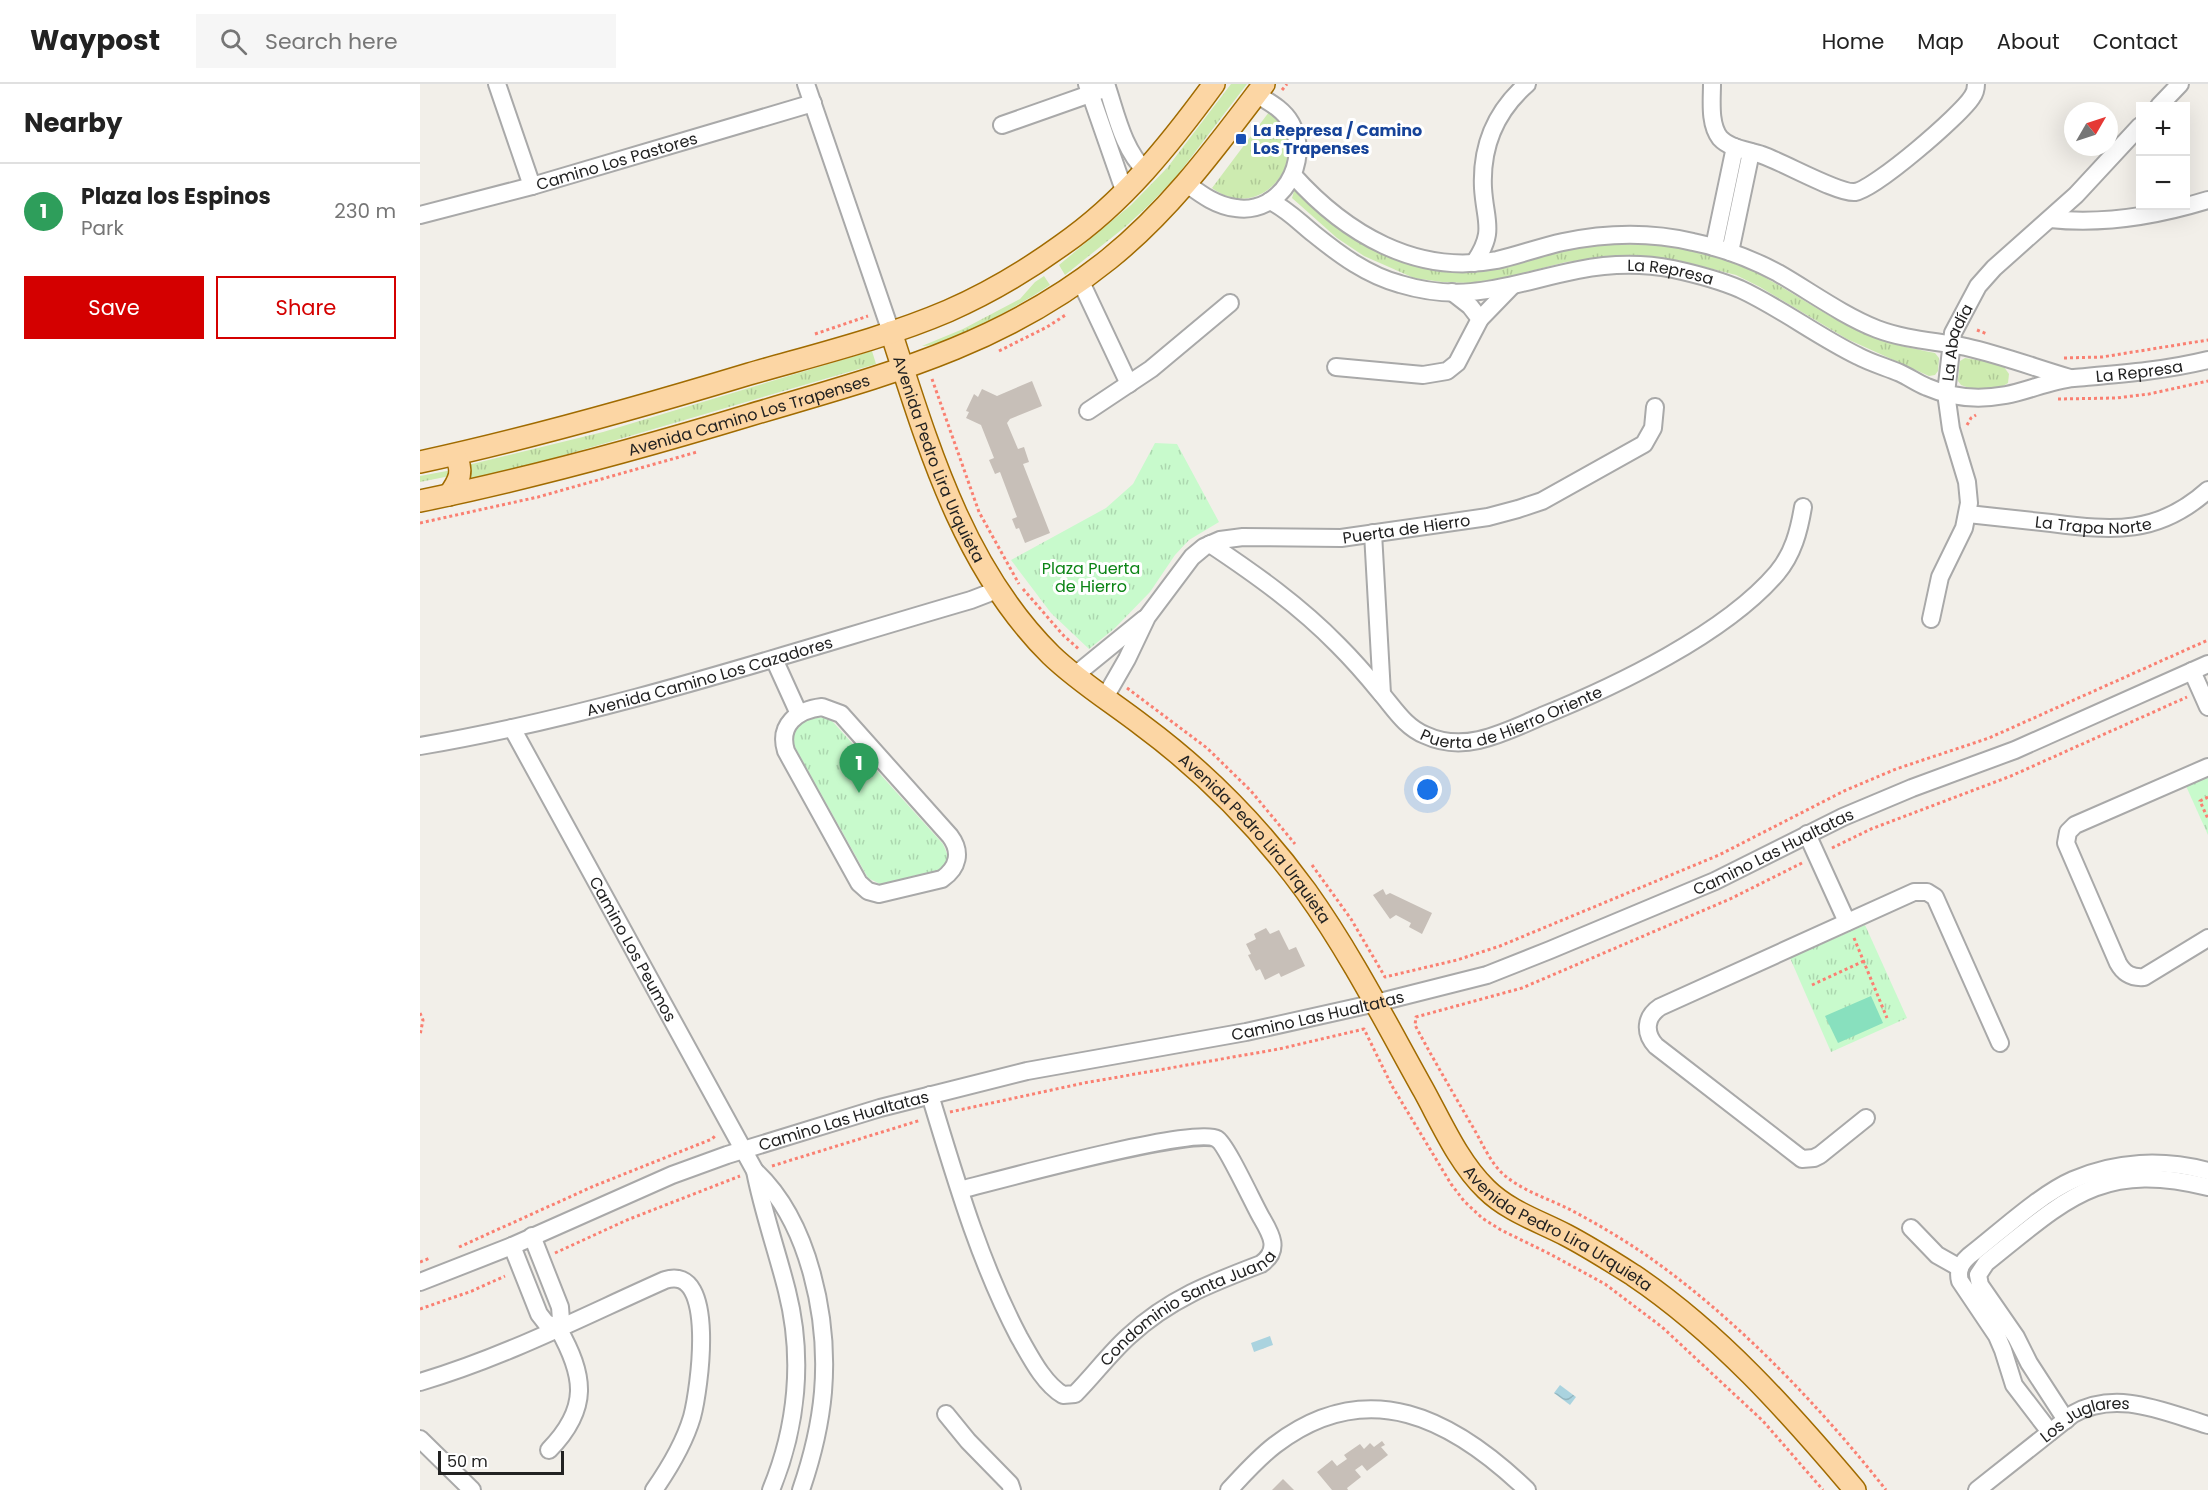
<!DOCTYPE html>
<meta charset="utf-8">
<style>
:root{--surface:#fff;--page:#f6f6f6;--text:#222;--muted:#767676;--line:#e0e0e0;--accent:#d40000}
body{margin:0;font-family:Poppins,sans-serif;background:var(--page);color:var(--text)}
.controls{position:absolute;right:18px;top:18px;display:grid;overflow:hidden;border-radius:0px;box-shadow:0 6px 24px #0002}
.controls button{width:54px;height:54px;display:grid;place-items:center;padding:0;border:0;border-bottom:2px solid var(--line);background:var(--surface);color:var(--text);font:30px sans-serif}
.compass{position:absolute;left:1644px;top:18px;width:54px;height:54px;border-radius:50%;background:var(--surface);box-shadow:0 6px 24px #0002;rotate:51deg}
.scale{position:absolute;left:18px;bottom:15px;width:126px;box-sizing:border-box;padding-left:6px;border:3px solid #222;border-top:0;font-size:16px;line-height:21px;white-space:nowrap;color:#222;-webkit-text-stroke:4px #fff;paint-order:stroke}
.you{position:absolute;left:1008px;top:706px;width:21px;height:21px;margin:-15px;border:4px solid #fff;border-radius:50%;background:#1a73e8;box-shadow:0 0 0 9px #1a73e833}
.badge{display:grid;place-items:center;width:39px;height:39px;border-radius:50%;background:var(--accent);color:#fff;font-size:20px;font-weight:700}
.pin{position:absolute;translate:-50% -50px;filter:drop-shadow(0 2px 3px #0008)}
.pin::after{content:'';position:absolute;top:32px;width:21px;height:18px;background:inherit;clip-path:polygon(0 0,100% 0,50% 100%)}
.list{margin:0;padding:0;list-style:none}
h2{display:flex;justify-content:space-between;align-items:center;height:78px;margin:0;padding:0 24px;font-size:26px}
h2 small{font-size:20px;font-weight:400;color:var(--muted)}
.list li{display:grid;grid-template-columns:39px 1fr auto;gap:18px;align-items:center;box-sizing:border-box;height:96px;padding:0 24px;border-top:2px solid var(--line)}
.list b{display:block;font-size:22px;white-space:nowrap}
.list p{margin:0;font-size:20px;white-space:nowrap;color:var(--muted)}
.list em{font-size:20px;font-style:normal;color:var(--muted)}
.actions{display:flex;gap:12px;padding:18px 24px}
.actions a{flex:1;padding:14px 0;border:2px solid var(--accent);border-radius:0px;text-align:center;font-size:21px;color:var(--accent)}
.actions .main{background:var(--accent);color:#fff}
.icon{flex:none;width:33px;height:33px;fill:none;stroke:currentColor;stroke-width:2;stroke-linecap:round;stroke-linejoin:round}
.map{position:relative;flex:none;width:1788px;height:1406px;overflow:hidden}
header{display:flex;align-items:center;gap:36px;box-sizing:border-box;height:84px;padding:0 30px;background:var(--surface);border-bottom:2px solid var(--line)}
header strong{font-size:28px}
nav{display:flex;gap:33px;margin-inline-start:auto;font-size:21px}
.search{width:420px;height:54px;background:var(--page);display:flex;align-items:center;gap:15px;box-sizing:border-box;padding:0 21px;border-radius:0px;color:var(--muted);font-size:22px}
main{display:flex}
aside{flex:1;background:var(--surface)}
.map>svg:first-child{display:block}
.grass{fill:url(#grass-tufts)}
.park{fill:url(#park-tufts)}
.pitch{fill:#88e0be}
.water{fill:url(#water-waves)}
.building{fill:#c7bfb8}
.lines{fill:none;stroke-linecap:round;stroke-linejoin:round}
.minor-casing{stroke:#a9a9a9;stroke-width:20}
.major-casing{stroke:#a06b00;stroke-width:24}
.path{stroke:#fa8072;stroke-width:3;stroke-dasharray:3 3;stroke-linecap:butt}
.minor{stroke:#fff;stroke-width:16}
.major{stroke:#fcd6a4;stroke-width:21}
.transit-dot{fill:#1a4fb4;stroke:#fff;stroke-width:2}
.labels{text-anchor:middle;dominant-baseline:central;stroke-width:6;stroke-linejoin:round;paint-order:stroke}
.transit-label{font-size:16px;font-weight:bold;fill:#164399;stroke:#fff;text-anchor:start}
.street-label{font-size:16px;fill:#222;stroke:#fff}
.park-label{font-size:16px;fill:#0c8416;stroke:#fff}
</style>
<header>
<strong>Waypost</strong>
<div class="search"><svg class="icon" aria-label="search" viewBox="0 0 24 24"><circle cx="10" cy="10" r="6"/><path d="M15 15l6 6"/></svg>Search here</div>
<nav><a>Home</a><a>Map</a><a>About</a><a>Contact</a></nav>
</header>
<main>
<aside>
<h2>Nearby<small></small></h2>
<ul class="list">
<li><span class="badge" style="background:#2e9e5b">1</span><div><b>Plaza los Espinos</b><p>Park</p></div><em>230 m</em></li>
</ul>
<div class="actions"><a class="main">Save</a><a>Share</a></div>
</aside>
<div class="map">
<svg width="1788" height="1406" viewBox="0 0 1788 1406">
<defs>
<pattern id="grass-tufts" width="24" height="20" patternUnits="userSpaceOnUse" patternTransform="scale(1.5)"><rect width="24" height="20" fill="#cdebb0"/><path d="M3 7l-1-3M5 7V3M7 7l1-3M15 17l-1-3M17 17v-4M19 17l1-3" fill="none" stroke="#b0c997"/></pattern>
<pattern id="park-tufts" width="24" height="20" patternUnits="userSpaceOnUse" patternTransform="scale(1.5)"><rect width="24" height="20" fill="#c8facc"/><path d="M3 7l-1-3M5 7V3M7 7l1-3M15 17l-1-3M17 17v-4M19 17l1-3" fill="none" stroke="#acd6af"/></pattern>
<pattern id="water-waves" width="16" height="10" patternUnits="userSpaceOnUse" patternTransform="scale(1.5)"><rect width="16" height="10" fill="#aad3df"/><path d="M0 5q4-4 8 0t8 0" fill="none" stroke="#92b5bf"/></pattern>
</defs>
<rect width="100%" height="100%" fill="#f2efe9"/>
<g class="grass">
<path d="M811 0H827L756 93 729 121 705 143 645 191 639 181 711 121 747 84Z"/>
<path d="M849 28C901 53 849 146 792 104Z"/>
<path d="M874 107H881C908 131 936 161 971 174 995 183 1040 192 1065 187 1099 181 1132 168 1166 163 1202 158 1240 160 1275 166 1338 178 1387 225 1445 250 1468 260 1491 264 1515 269L1519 274 1518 287 1515 291 1509 292 1427 255 1340 203 1316 191 1261 177 1225 173 1193 172 1146 178 1083 194 1050 199 1022 198 994 194 944 172 917 154 872 114Z"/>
<path d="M624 192 630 201C606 217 528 263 502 262L543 245 600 215 615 198Z"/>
<path d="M452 267 456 280 138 373 48 396V381L183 348Z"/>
<path d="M1545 274 1582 280 1589 290 1588 299 1580 304H1549L1541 301 1538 297 1540 277Z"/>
<path d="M32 386 30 392 0 398V392Z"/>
</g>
<g class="park">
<path d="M735 359 757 360 799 438 769 456 755 471 730 508 695 544 669 565 631 529 591 476 686 424 713 400Z"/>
<path d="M405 633 413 638 523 760 528 772 525 782 518 786 460 800 448 794 372 658C374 638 386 635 405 633Z"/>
<path d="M1788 693V751L1766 702Z"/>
<path d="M1445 841 1487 934 1411 968 1370 874Z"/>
</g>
<path class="pitch" d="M1451 912 1463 939 1418 959 1405 932Z"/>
<g class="water">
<path d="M850 1252 853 1261 834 1268 831 1259Z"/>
<path d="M1140 1301 1156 1313 1150 1321 1134 1309Z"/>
</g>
<g class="building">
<path d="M612 297 622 322 590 335 587 339 598 365 604 363 609 378 603 380 630 449 605 459 599 444 596 445 592 435 597 433 580 388 575 390 569 376 574 374 561 341 546 334 549 328 546 327 554 310 558 313 562 305 577 312Z"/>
<path d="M963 805 966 811 970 809 1012 829 1002 850 989 843 991 839 976 831 970 835 953 811Z"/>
<path d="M846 844 850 850 859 846 869 866 876 863 885 882 861 893 859 889 845 896 840 885 836 887 828 871 831 870 826 860 836 855 834 850Z"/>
<path d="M962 1357 965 1361 961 1363 968 1371 947 1387 942 1381 935 1386 941 1393 927 1404 928 1406H912L897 1388 912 1376 917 1382 927 1375 924 1371 940 1360 944 1365 950 1359 954 1363Z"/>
<path d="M863 1395 874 1406H852Z"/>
</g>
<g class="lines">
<defs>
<g id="minor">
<path d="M77 0 112 102"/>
<path d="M386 0 471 248"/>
<path d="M667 0 705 109"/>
<path d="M686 0C696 29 703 66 726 87"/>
<path d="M1292 0C1292 16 1289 40 1300 54 1310 65 1328 66 1342 71 1363 78 1419 110 1435 108 1455 105 1541 31 1552 13 1555 9 1556 5 1556 0"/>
<path d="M1739 22 1760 0"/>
<path d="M582 41 687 4"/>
<path d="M873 91C925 149 996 192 1077 176 1099 171 1120 163 1143 158 1186 149 1231 148 1273 158 1303 164 1332 175 1358 189 1391 208 1422 231 1457 245 1486 256 1516 257 1546 263 1581 271 1616 284 1650 294"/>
<path d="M767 100C782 111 797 122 816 124 861 131 892 77 871 39 863 25 849 18 836 10"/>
<path id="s1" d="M850 117C867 125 879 138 894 150 920 171 947 191 980 200 1049 221 1092 199 1158 186 1188 180 1222 179 1253 185 1276 190 1299 196 1320 205 1361 224 1397 252 1438 272 1451 279 1466 283 1480 289 1489 293 1497 299 1507 303 1532 314 1559 316 1586 311 1608 307 1631 296 1654 294 1699 290 1743 287 1788 276"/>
<path id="s2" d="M0 131 112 102 393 19"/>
<path d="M1630 135C1684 141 1736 132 1788 116"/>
<path d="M1294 163 1315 63"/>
<path d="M1310 168 1331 68"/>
<path d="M1054 179C1076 147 1065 138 1063 104 1061 62 1076 27 1107 0"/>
<path d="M660 196 709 300"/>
<path d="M1032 208 1050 222 1060 235"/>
<path d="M916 283 1003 291 1027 287 1037 279 1060 235 1091 203"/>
<path d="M668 327 731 285 810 219"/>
<path id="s3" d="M1548 430C1576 433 1603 436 1631 439 1693 447 1738 451 1788 406"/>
<path d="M953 449 962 610"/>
<path id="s4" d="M790 460C835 490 880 522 918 561 933 576 947 592 960 608 974 624 985 643 1005 651 1022 659 1041 660 1059 656 1081 651 1102 641 1122 632 1196 602 1305 550 1357 489 1373 470 1379 447 1383 423"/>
<path id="s5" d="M1511 535 1520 493 1544 444 1549 419 1547 398 1531 345 1526 309 1533 249 1558 202 1574 184 1656 111 1720 42"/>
<path d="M354 575 379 630"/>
<path d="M1772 587 1788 623"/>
<path d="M654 592 724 535"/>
<path id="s6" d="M684 615 707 575 727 533 772 473 784 463 800 456 823 453 921 454 1068 433 1098 425 1122 417 1224 360 1233 344 1235 323"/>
<path d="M402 623 421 630 530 752C542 768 538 784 522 795L459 810 448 807 439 799 366 667C358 641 377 626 402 623Z"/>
<path id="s7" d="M92 644 335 1087C343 1128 357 1167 367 1207 384 1274 377 1343 351 1406"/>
<path id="s8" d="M0 662C188 630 368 569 551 516L577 506"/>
<path d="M1788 683 1655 741 1648 748 1646 759 1698 879C1704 890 1712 894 1724 893L1788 854"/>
<path d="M1387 750 1427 838"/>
<path id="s9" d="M510 1011C535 1093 559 1177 599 1253 610 1272 623 1299 643 1311L655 1310C674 1291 689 1270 709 1252 749 1215 791 1199 841 1180 861 1166 851 1150 841 1133 833 1119 806 1060 797 1055 776 1042 575 1097 540 1106"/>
<path d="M1446 1034 1400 1071 1394 1074 1382 1075 1236 962C1224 949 1225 933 1240 923L1494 808H1507L1515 813 1580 959"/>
<path d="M335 1087C390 1138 409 1236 403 1308 400 1342 392 1374 381 1406"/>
<path d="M1491 1144 1517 1171 1540 1184"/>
<path d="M112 1152 140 1223 141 1236 138 1244"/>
<path d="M92 1162 119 1230 126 1239 138 1244C165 1292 170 1324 129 1366"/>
<path id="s10" d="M0 1198 92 1162 252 1091 307 1071 460 1024 607 987 826 948 956 919 1067 891 1130 866 1295 797 1423 733 1492 704 1595 666 1788 580"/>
<path d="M0 1298C85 1273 164 1232 245 1196 298 1179 279 1307 272 1333 264 1360 250 1383 234 1406"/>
<path d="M526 1330 548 1357 590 1400 592 1406"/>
<path d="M1646 1336 1609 1279 1596 1253 1560 1201 1558 1191 1566 1179C1645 1116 1680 1076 1788 1103"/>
<path d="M1630 1348 1594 1301 1583 1266 1577 1252 1540 1197C1537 1186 1541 1179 1549 1172 1579 1149 1619 1111 1653 1096 1696 1077 1743 1075 1788 1087"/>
<path d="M0 1355 52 1406"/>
<path d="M809 1406C823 1391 838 1374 855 1361 948 1290 1033 1335 1107 1406"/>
<path id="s11" d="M1557 1406 1653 1330C1697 1305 1744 1328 1788 1341"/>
</g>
<g id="major">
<path id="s12" d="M471 248C508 362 543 484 631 571 659 598 692 618 723 642 785 688 840 744 886 807 931 870 966 939 1004 1007 1022 1040 1039 1079 1066 1105 1088 1127 1119 1137 1146 1151 1169 1163 1191 1177 1213 1191 1298 1248 1369 1328 1435 1406"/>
<path d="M0 378C111 354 220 323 329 290 395 271 465 254 528 227 569 209 606 187 642 161 704 118 750 60 794 0"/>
<path d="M29 411C39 397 45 386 34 371"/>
<path id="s13" d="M0 417C112 394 221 364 330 331 461 292 580 263 689 175 751 125 796 63 844 0"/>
</g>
</defs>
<use href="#minor" class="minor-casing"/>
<use href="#major" class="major-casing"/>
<g class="path">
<path d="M862 6 867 0"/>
<path d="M1557 246 1567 250"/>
<path d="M395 250 448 232"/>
<path d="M579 267 627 243 647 230"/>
<path d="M1644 274 1682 273 1788 256"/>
<path d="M512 295 559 428 599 500"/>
<path d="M1638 315 1696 314 1729 310 1788 297"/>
<path d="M1547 341 1551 334 1556 331"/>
<path d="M0 439 118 413 277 368"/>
<path d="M603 505 644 552 660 566"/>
<path d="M707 604 787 664 831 707 875 760"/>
<path d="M1788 713 1780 717 1788 735"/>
<path d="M1412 764 1451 745 1591 692 1767 613"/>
<path d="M1382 779 1310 815 1102 904 996 933 995 941C1013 975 1032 1007 1051 1040 1061 1056 1069 1077 1083 1090 1101 1106 1126 1114 1147 1124 1174 1138 1201 1154 1226 1171 1315 1233 1399 1321 1466 1406"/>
<path d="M892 781 931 835 965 893 1037 876 1080 862 1299 771 1424 707 1476 685 1569 654 1788 556"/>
<path d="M1434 854 1467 934"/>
<path d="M1392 901 1444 877"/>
<path d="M0 929 3 936 0 951"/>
<path d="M530 1028 664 999 859 965 944 945 972 1002 1031 1100 1044 1117 1062 1134 1081 1146 1130 1170 1185 1200 1242 1243 1343 1337 1403 1406"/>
<path d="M352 1082 501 1036"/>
<path d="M39 1163 174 1102 292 1055 296 1051"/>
<path d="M135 1169 207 1136 320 1092"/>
<path d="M0 1178 10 1174"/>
<path d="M0 1225 52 1207 85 1192"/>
</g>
<use href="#minor" class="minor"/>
<use href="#major" class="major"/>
</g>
<rect class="transit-dot" x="815" y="49" width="12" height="12" rx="3"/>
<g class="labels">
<g class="transit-label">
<text x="833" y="46">La Represa / Camino<tspan x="833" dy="18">Los Trapenses</tspan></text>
</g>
<g class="street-label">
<text stroke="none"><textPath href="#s2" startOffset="204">Camino Los Pastores</textPath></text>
<text stroke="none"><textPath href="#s1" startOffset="430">La Represa</textPath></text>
<text stroke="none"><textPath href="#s5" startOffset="288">La Abadía</textPath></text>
<text stroke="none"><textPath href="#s1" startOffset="930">La Represa</textPath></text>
<text stroke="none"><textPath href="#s13" startOffset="340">Avenida Camino Los Trapenses</textPath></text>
<text stroke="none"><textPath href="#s12" startOffset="136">Avenida Pedro Lira Urquieta</textPath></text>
<text stroke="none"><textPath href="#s3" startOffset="126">La Trapa Norte</textPath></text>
<text stroke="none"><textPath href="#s6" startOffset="388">Puerta de Hierro</textPath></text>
<text stroke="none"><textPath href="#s8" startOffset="298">Avenida Camino Los Cazadores</textPath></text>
<text stroke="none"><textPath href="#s4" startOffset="381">Puerta de Hierro Oriente</textPath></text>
<text stroke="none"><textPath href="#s12" startOffset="640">Avenida Pedro Lira Urquieta</textPath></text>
<text stroke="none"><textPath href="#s10" startOffset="1426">Camino Las Hualtatas</textPath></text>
<text stroke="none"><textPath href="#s7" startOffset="252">Camino Los Peumos</textPath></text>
<text stroke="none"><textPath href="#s10" startOffset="940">Camino Las Hualtatas</textPath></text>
<text stroke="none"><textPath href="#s10" startOffset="454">Camino Las Hualtatas</textPath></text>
<text stroke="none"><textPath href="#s12" startOffset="1144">Avenida Pedro Lira Urquieta</textPath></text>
<text stroke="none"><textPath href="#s9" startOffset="488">Condominio Santa Juana</textPath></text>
<text stroke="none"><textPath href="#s11" startOffset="132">Los Juglares</textPath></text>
</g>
<g class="park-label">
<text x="671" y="484">Plaza Puerta<tspan x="671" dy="18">de Hierro</tspan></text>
</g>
</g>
</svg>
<div class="controls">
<button>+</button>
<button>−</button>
</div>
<svg class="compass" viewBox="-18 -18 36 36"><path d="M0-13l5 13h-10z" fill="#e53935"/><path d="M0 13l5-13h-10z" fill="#767676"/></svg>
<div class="scale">50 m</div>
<div class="you"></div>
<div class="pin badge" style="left:439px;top:709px;background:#2e9e5b">1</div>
</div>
</main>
